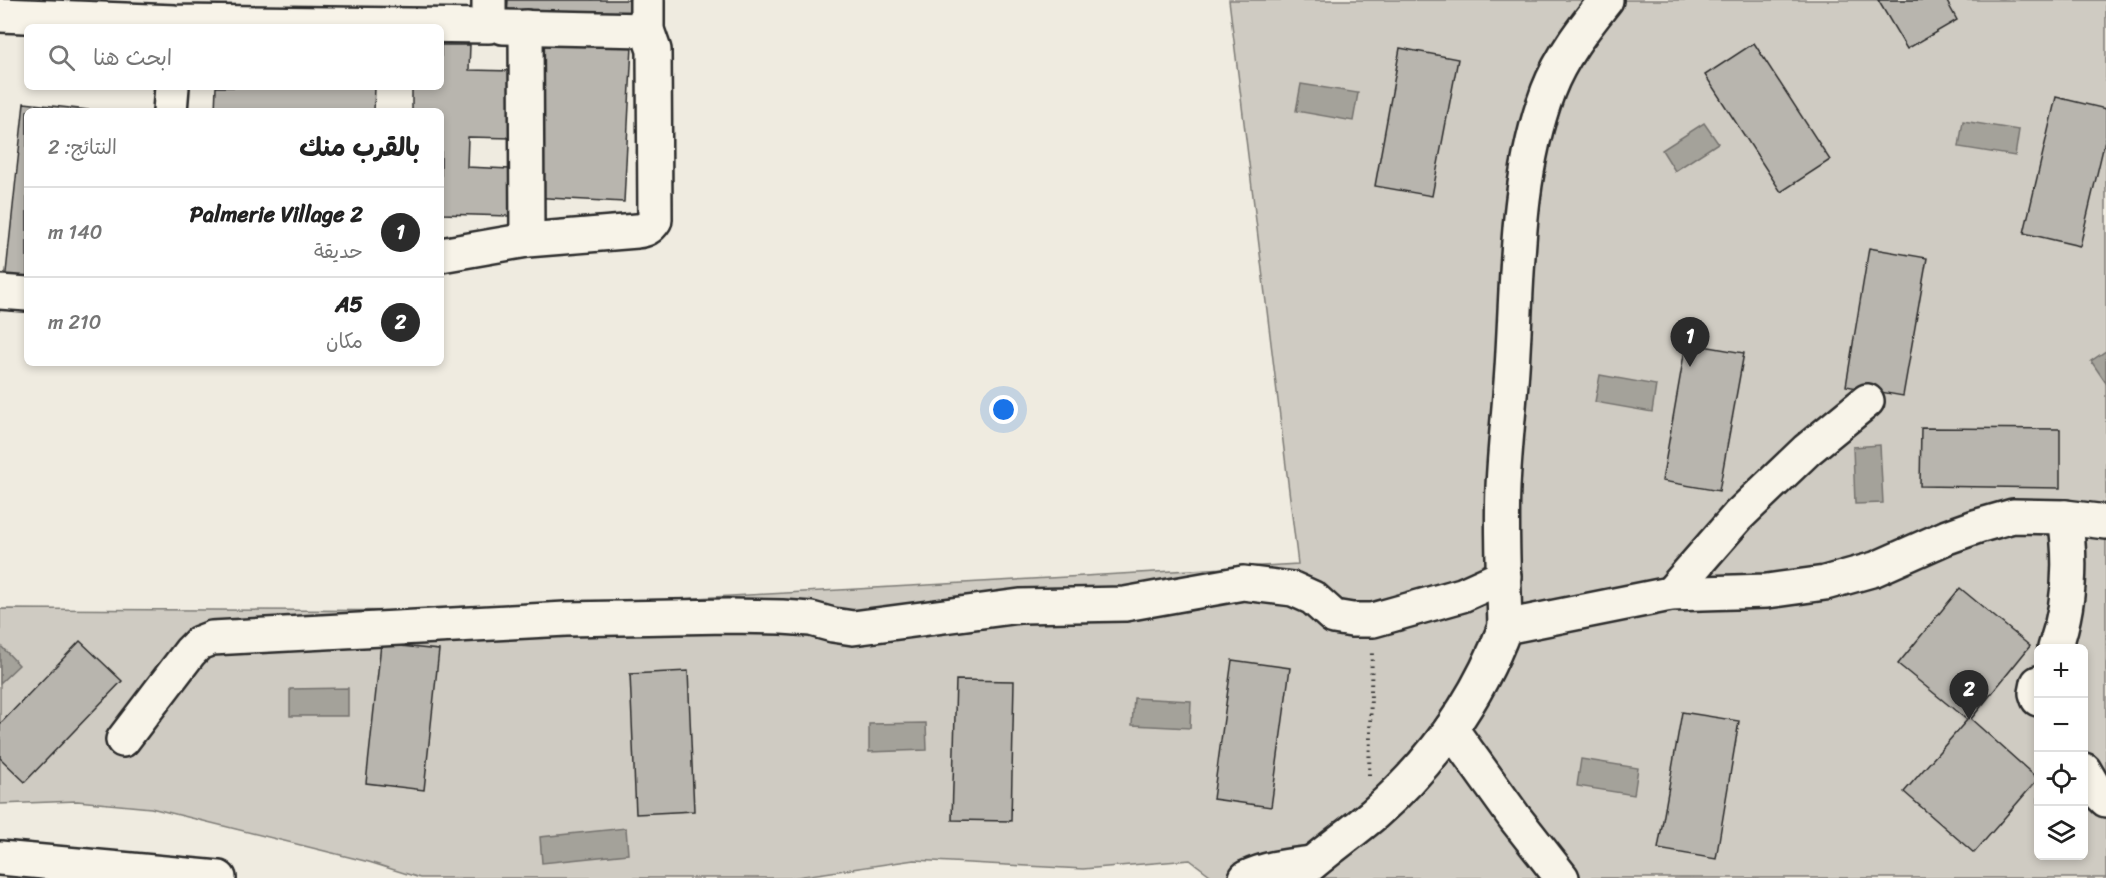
<!DOCTYPE html>
<html lang="ar">
<meta charset="utf-8">
<style>
:root{--surface:#fff;--page:#f2f2f2;--text:#222;--muted:#767676;--line:#e0e0e0;--accent:#2b2b2b}
body{margin:0;font-family:Sriracha,"Playpen Sans Arabic",sans-serif;background:var(--page);color:var(--text);direction:rtl}
.controls{position:absolute;right:18px;bottom:18px;display:grid;overflow:hidden;border-radius:9px;box-shadow:0 3px 9px #0003}
.controls button{width:54px;height:54px;display:grid;place-items:center;padding:0;border:0;border-bottom:2px solid var(--line);background:var(--surface);color:var(--text);font:30px sans-serif}
.you{position:absolute;left:1004px;top:410px;width:21px;height:21px;margin:-15px;border:4px solid #fff;border-radius:50%;background:#1a73e8;box-shadow:0 0 0 9px #1a73e833}
.badge{display:grid;place-items:center;width:39px;height:39px;border-radius:50%;background:var(--accent);color:#fff;font-size:20px;font-weight:700}
.pin{position:absolute;translate:-50% -50px;filter:drop-shadow(0 2px 3px #0008)}
.pin::after{content:'';position:absolute;top:32px;width:21px;height:18px;background:inherit;clip-path:polygon(0 0,100% 0,50% 100%)}
.list{margin:0;padding:0;list-style:none}
h2{display:flex;justify-content:space-between;align-items:center;height:78px;margin:0;padding:0 24px;font-size:26px}
h2 small{font-size:20px;font-weight:400;color:var(--muted)}
.list li{display:grid;grid-template-columns:39px 1fr auto;gap:18px;align-items:center;box-sizing:border-box;height:90px;padding:0 24px;border-top:2px solid var(--line)}
.list b{display:block;font-size:22px;white-space:nowrap}
.list p{margin:0;font-size:20px;white-space:nowrap;color:var(--muted)}
.list em{font-size:20px;font-style:normal;color:var(--muted)}
.icon{flex:none;width:33px;height:33px;fill:none;stroke:currentColor;stroke-width:2;stroke-linecap:round;stroke-linejoin:round}
.map{position:relative;flex:none;width:2106px;height:878px;overflow:hidden;direction:ltr}
.search{position:absolute;background:var(--surface);box-shadow:0 3px 9px #0003;left:24px;top:24px;width:420px;height:66px;display:flex;align-items:center;gap:15px;box-sizing:border-box;padding:0 21px;border-radius:9px;color:var(--muted);font-size:22px}
.panel{position:absolute;background:var(--surface);box-shadow:0 3px 9px #0003;left:24px;top:108px;width:420px;height:258px;border-radius:9px;direction:rtl}
.map>svg:first-child{display:block}
.green{fill:#cfcbc2;stroke:#7d7b76;stroke-width:1.5;fill-rule:evenodd}
.water{fill:#a4a29a;stroke:#74726e;stroke-width:1.5}
.building{fill:#b8b5ae;stroke:#2b2b2b;stroke-width:1.5}
.lines{fill:none;stroke-linecap:round;stroke-linejoin:round}
.minor-casing{stroke:#2b2b2b;stroke-width:38}
.path{stroke:#2b2b2b;stroke-width:4;stroke-dasharray:1.5 4.5;stroke-linecap:butt}
.minor{stroke:#f7f3e8;stroke-width:33}
</style>
<div class="map">
<svg width="2106" height="878" viewBox="0 0 2106 878">
<rect width="100%" height="100%" fill="#efebe0"/>
<filter id="ink" filterUnits="userSpaceOnUse"><feTurbulence type="fractalNoise" baseFrequency=".0167" numOctaves="2"/><feDisplacementMap in="SourceGraphic" scale="12" xChannelSelector="R" yChannelSelector="G"/><feConvolveMatrix kernelMatrix="1 2 1 2 8 2 1 2 1" color-interpolation-filters="sRGB"/></filter>
<g filter="url(#ink)">
<path class="green" d="M1229 0H2106V878H1214L1190 860 1083 869 914 860 790 878H420L369 862 151 808 77 801 0 804V609L467 611 1298 564ZM2038 648H2084V856H2038Z"/>
<g class="water">
<path d="M1301 84 1358 93 1353 121 1296 111Z"/>
<path d="M1963 121 2019 130 2015 156 1959 147Z"/>
<path d="M1704 123 1718 143 1675 171 1662 150Z"/>
<path d="M2106 351V383L2091 361Z"/>
<path d="M1600 375 1656 385 1652 412 1595 402Z"/>
<path d="M1880 445 1883 503 1855 504 1853 447Z"/>
<path d="M0 645 19 665 0 683Z"/>
<path d="M348 688V716H290V689Z"/>
<path d="M1134 698 1191 701 1190 728 1132 725Z"/>
<path d="M926 723 927 750 869 752V724Z"/>
<path d="M1581 759 1638 768 1634 795 1577 786Z"/>
<path d="M626 828 628 854 542 863 540 837Z"/>
</g>
<g class="building">
<path d="M508 0H630L629 23 507 19Z"/>
<path d="M1878 0H1946L1957 20 1907 49Z"/>
<path d="M537 41 632 46 624 202 529 197Z"/>
<path d="M1754 43 1830 160 1781 192 1705 75Z"/>
<path d="M441 45H470L469 70 514 71 512 138 468 137 467 167 510 169 509 216 441 214V111H412V87H441Z"/>
<path d="M1400 48 1458 59 1432 196 1375 186Z"/>
<path d="M216 87H375L374 111H215Z"/>
<path d="M2056 97 2106 109V136L2080 246 2024 233Z"/>
<path d="M24 103 98 111H27V284L5 282Z"/>
<path d="M1869 248 1927 258 1903 396 1846 386Z"/>
<path d="M1686 343 1744 353 1719 491 1662 481Z"/>
<path d="M1921 428 2060 429V488L1920 486Z"/>
<path d="M1960 588 2030 646 1971 719 2038 779 1974 853 1904 792 1967 720 1898 664Z"/>
<path d="M80 641 122 681 25 782 0 758V724Z"/>
<path d="M381 644 439 650 424 790 366 783Z"/>
<path d="M1232 660 1290 668 1271 807 1213 799Z"/>
<path d="M688 671 694 811 636 814 630 674Z"/>
<path d="M956 680 1014 681 1011 821 952 820Z"/>
<path d="M1682 712 1739 721 1716 859 1658 849Z"/>
</g>
<g class="lines">
<defs>
<g id="minor">
<path d="M0 15 175 22 489 26V0"/>
<path d="M503 27 647 30"/>
<path d="M526 27 527 240"/>
<path d="M170 111 172 87"/>
<path d="M441 255 527 240 637 231C645 230 650 228 655 220L654 50 647 30V0"/>
<path d="M0 292 27 294"/>
<path d="M1670 594 1738 516 1807 450 1867 401"/>
<path d="M1505 627C1504 580 1501 534 1503 487 1505 441 1511 396 1513 351 1518 264 1517 174 1548 91 1561 57 1583 29 1606 0"/>
<path d="M2055 648C2070 605 2072 562 2065 517"/>
<path d="M2038 683 2036 693 2038 699"/>
<path d="M1451 729 1515 818 1562 878"/>
<path d="M123 740 190 652 199 643 212 638 566 619 728 616 782 617 811 619 833 625 853 628 1020 606 1125 604 1243 583 1293 589 1313 598 1334 617 1352 620H1373L1462 595 1504 576"/>
<path d="M2084 770 2095 789 2106 800"/>
<path d="M0 858 219 878"/>
<path d="M1246 878C1267 868 1288 866 1311 863"/>
<path d="M1295 878C1320 855 1348 836 1374 814 1432 763 1478 699 1505 627L1670 594 1767 591 1825 583 1875 569 1947 537 1978 526 2013 516 2065 517 2106 522"/>
</g>
</defs>
<use href="#minor" class="minor-casing"/>
<path class="path" d="M1369 775 1372 651"/>
<use href="#minor" class="minor"/>
</g>
</g>
</svg>
<div class="controls">
<button>+</button>
<button>−</button>
<button><svg class="icon" aria-label="locate" viewBox="0 0 24 24"><circle cx="12" cy="12" r="6"/><path d="M12 2v4M12 18v4M2 12h4M18 12h4"/></svg></button>
<button><svg class="icon" aria-label="layers" viewBox="0 0 24 24"><path d="M12 4l9 5-9 5-9-5zM3 14l9 5 9-5"/></svg></button>
</div>
<div class="you"></div>
<div class="pin badge" style="left:1690px;top:367px">1</div>
<div class="pin badge" style="left:1969px;top:720px">2</div>
<div class="search"><svg class="icon" aria-label="search" viewBox="0 0 24 24"><circle cx="10" cy="10" r="6"/><path d="M15 15l6 6"/></svg>ابحث هنا</div>
<section class="panel">
<h2>بالقرب منك<small>النتائج: 2</small></h2>
<ul class="list">
<li><span class="badge">1</span><div><b>Palmerie Village 2</b><p>حديقة</p></div><em>140 m</em></li>
<li><span class="badge">2</span><div><b>A5</b><p>مكان</p></div><em>210 m</em></li>
</ul>
</section>
</div>
